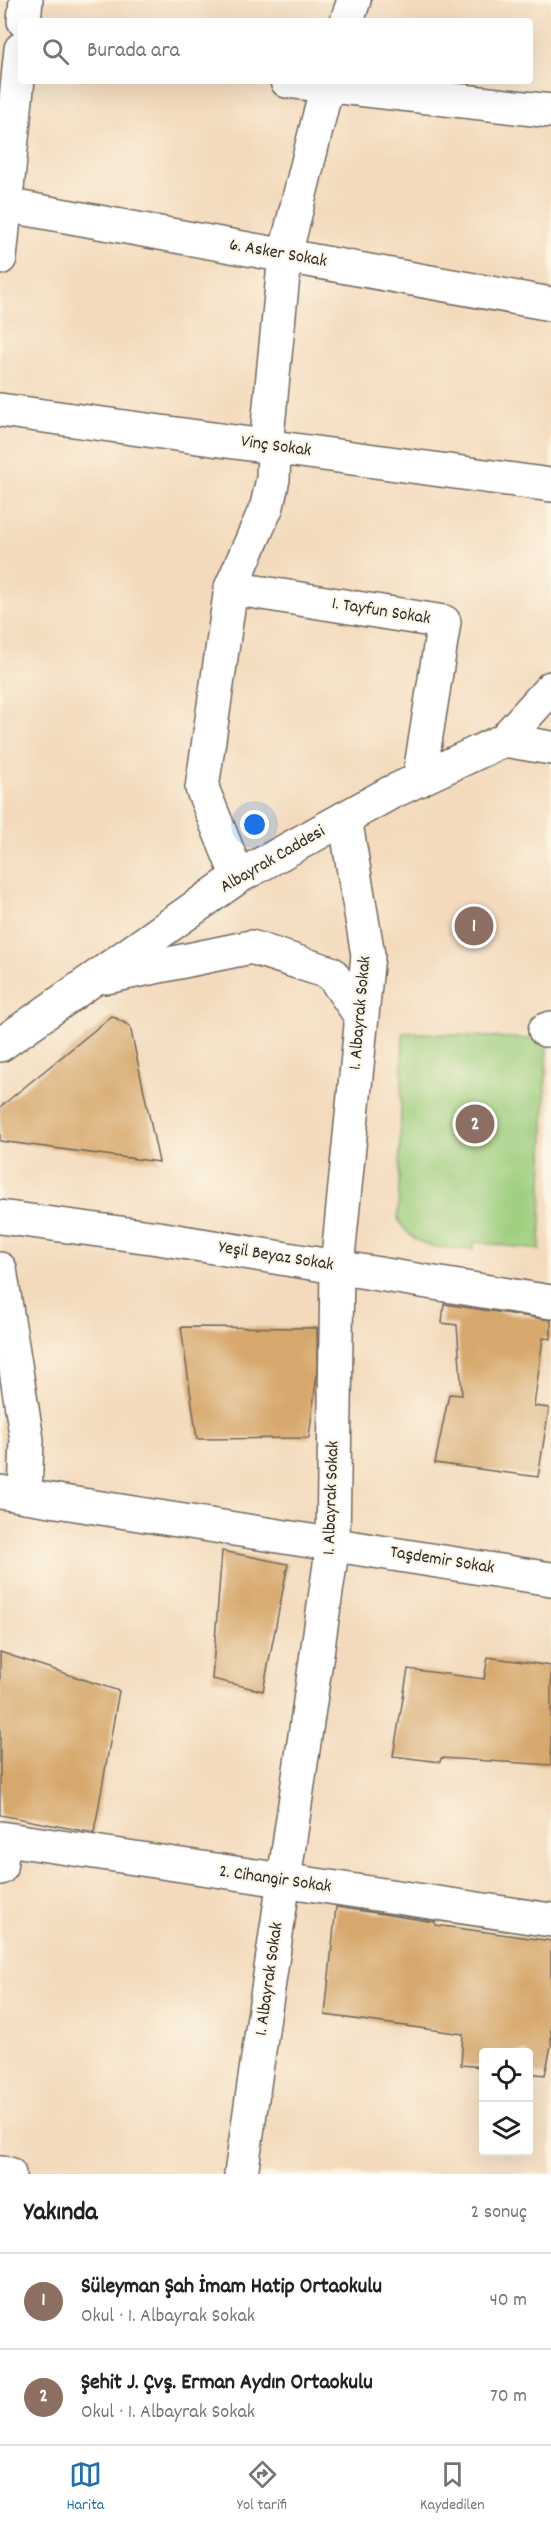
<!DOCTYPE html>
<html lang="tr">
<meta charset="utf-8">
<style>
:root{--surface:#fff;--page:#f2f2f2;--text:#202124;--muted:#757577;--line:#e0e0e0;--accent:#1f6fb2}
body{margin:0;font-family:Dekko,sans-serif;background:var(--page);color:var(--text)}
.controls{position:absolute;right:18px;bottom:18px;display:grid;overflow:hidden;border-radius:6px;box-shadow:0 6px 24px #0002}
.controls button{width:54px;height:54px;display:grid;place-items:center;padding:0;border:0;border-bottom:2px solid var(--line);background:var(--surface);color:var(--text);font:30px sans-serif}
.you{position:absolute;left:255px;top:825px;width:21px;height:21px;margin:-15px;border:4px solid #fff;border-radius:50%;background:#1a73e8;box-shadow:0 0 0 9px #1a73e833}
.badge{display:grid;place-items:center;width:39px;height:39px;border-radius:50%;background:var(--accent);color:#fff;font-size:20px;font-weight:700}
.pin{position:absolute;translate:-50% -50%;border:3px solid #fff;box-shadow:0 2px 6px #0006}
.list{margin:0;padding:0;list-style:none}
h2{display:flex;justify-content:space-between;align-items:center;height:78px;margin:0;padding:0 24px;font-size:26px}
h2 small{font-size:20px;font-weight:400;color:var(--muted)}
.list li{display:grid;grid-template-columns:39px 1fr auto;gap:18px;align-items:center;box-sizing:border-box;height:96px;padding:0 24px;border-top:2px solid var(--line)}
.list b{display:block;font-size:22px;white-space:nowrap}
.list p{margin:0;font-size:20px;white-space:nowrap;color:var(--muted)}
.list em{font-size:20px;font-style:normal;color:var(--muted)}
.icon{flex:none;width:33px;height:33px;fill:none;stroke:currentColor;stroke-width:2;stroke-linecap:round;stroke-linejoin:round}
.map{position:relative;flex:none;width:551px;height:2174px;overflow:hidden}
.search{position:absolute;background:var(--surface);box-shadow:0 6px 24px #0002;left:18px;right:18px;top:18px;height:66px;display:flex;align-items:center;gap:15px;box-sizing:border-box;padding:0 21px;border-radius:6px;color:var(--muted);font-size:22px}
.sheet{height:270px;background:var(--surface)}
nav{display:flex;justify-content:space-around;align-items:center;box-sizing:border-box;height:84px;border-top:2px solid var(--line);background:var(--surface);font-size:16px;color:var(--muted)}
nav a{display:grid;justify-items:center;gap:3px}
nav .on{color:var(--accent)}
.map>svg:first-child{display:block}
.green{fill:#9ccd7d;stroke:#647c54;stroke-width:1.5}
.building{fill:#d7a86d}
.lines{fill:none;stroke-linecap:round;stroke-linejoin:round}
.minor-casing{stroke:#71685e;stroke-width:36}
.minor{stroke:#fff;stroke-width:33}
.labels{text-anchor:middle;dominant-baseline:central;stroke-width:4.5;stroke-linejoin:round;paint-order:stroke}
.street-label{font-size:18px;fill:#2b2b2b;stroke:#fcf5e5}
</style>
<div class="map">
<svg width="551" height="2174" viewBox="0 0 551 2174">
<rect width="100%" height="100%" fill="#fcf5e5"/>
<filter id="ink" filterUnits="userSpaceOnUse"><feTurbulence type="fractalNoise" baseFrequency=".0167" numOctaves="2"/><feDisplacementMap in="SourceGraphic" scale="12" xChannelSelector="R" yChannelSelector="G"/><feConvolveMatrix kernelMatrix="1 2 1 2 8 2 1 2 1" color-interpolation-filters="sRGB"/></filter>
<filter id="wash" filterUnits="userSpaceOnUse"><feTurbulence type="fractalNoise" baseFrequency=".008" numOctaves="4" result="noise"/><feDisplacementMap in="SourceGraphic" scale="24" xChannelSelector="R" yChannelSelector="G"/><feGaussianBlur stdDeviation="1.35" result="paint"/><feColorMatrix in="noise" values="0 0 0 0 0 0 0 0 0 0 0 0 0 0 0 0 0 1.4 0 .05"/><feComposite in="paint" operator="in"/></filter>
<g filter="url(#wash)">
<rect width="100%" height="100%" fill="#f3dabc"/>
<path class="green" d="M403 1032 547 1040 540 1250 475 1242 473 1249C440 1247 416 1252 398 1219Z"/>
<g id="blocks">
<g class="building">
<path d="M112 1016 130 1026 159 1162 0 1141V1107Z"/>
<path d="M444 1304 551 1320V1339L543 1338 534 1406 549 1408 538 1477 435 1463 449 1394 462 1395 457 1325 442 1323Z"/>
<path d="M181 1327 317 1328V1373L309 1438 197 1439Z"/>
<path d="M222 1551 288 1564 263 1691 212 1679Z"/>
<path d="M0 1652 119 1691 94 1833 0 1815Z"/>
<path d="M488 1657 551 1666V1765L441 1758 440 1762 393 1756 408 1669 484 1679Z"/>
<path d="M336 1907 435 1922V1925L551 1941V2046L545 2075 528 2073V2052H483V2067L461 2065 463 2034 325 2015Z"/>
</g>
</g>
</g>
<g filter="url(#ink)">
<use href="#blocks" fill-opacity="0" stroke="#71685e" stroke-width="1.5"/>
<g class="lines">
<defs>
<g id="minor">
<path d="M24 21 26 0"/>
<path d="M347 21 354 0"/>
<path d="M287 81 551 111"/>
<path d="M5 205 551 304"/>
<path d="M0 258 21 49"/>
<path d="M0 410 551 485"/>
<path d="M266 446 285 255 328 81"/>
<path d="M231 588 444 622 419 780"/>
<path d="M504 740 551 748"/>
<path d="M238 877 202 788 231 588 267 506 273 479 274 447"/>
<path d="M106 977 251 947 331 973 358 1012 361 1020"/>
<path d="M545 1030 551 1028"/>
<path d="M0 1045 238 877 390 793 504 740 551 688"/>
<path d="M0 1217 158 1238 551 1302"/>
<path d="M0 1269 27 1440 25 1496"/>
<path d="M0 1492 551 1579"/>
<path d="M0 1838 551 1920"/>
<path d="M0 1868 4 1839"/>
<path d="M0 2173 9 2174"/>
<path d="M241 2174 333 1544 337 1267 368 955 345 818"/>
</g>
</defs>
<use href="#minor" class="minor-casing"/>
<use href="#minor" class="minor"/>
</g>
</g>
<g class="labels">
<g class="street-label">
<text transform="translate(278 254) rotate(10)">6. Asker Sokak</text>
<text transform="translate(276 447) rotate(8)">Vinç Sokak</text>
<text transform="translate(381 612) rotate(9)">1. Tayfun Sokak</text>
<text transform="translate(273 860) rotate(-30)">Albayrak Caddesi</text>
<text transform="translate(361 1013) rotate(-85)">1. Albayrak Sokak</text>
<text transform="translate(276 1257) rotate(9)">Yeşil Beyaz Sokak</text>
<text transform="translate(332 1498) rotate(-88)">1. Albayrak Sokak</text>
<text transform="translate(442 1561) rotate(9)">Taşdemir Sokak</text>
<text transform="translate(275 1880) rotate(8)">2. Cihangir Sokak</text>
<text transform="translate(270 1979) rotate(-82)">1. Albayrak Sokak</text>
</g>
</g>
</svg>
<div class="controls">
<button><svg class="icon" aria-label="locate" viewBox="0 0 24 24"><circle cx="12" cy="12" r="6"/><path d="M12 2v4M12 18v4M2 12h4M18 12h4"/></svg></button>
<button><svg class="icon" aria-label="layers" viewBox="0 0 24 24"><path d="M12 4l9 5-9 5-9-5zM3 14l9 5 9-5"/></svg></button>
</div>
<div class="you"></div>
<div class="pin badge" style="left:474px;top:926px;background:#8d6e63">1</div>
<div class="pin badge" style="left:475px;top:1124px;background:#8d6e63">2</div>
<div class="search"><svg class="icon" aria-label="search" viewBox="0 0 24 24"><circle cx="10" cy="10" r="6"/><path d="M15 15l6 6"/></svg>Burada ara</div>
</div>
<section class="sheet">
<h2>Yakında<small>2 sonuç</small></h2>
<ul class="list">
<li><span class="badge" style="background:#8d6e63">1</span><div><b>Süleyman Şah İmam Hatip Ortaokulu</b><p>Okul · 1. Albayrak Sokak</p></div><em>40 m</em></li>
<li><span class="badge" style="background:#8d6e63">2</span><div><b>Şehit J. Çvş. Erman Aydın Ortaokulu</b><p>Okul · 1. Albayrak Sokak</p></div><em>70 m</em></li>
</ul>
</section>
<nav>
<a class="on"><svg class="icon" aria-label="map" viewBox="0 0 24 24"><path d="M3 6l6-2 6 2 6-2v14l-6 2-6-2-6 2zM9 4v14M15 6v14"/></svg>Harita</a>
<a><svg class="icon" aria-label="directions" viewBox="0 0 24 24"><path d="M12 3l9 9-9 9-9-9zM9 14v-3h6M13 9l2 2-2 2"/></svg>Yol tarifi</a>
<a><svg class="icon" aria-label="saved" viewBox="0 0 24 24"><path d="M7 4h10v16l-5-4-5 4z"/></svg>Kaydedilen</a>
</nav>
